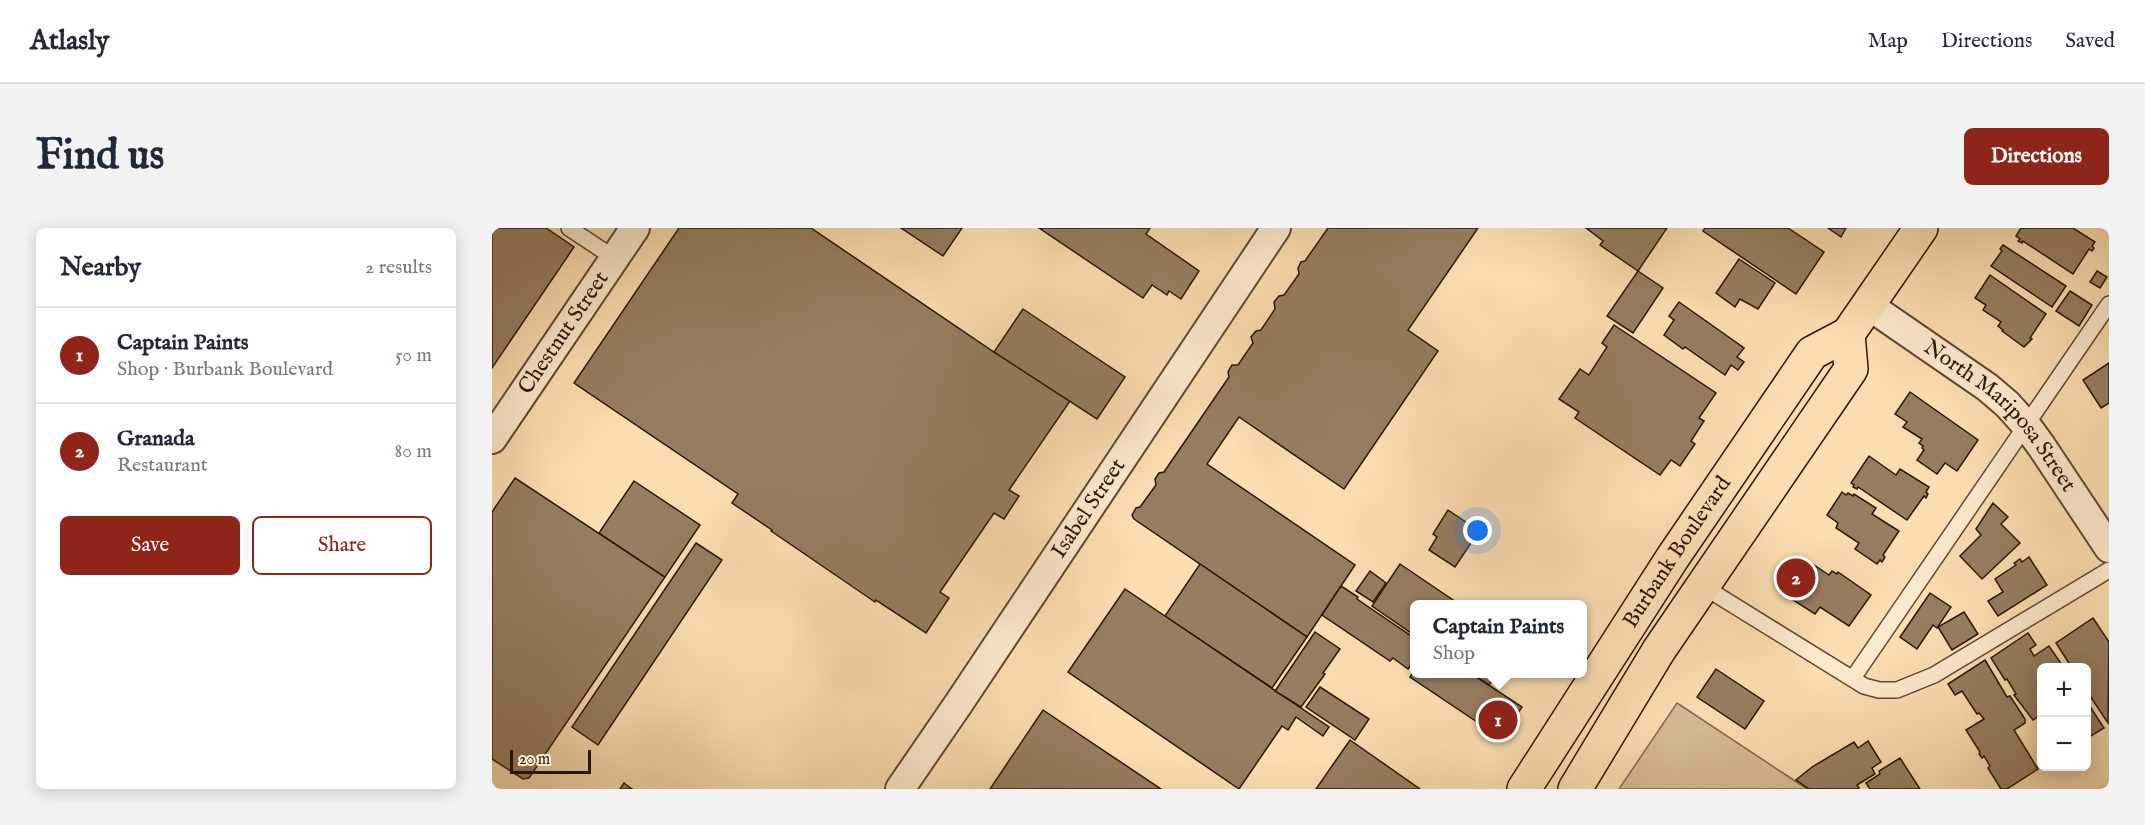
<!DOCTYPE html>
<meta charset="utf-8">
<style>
:root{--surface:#fff;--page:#f2f2f3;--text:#1f2937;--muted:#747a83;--line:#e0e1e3;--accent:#8f2418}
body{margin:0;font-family:"IM FELL English",serif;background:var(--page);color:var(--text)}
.controls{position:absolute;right:18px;bottom:18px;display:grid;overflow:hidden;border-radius:9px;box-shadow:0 3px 15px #0003}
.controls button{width:54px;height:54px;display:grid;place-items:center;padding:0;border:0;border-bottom:2px solid var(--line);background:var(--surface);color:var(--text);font:30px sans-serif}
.scale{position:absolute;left:18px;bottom:15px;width:81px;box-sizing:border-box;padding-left:6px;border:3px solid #291707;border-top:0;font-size:16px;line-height:21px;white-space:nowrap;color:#291707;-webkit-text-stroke:4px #fdeacd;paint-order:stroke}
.you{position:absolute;left:986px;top:303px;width:21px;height:21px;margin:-15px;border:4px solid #fff;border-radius:50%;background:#1a73e8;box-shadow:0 0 0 9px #1a73e833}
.badge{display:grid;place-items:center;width:39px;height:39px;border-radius:50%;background:var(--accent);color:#fff;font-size:20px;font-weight:700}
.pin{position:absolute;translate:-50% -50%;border:3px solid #fff;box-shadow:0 2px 6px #0006}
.popup{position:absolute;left:918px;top:372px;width:177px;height:78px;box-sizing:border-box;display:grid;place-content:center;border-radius:9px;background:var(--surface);filter:drop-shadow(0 2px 4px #0005);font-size:20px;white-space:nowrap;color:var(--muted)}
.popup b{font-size:22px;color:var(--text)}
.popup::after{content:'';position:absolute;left:50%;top:100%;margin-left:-12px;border:12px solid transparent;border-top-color:var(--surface)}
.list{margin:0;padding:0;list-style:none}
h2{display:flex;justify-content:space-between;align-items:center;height:78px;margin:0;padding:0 24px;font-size:26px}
h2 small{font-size:20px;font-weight:400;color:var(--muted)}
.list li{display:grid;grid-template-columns:39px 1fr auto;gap:18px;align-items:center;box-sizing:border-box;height:96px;padding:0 24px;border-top:2px solid var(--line)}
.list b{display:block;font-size:22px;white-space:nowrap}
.list p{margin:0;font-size:20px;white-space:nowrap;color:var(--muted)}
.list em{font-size:20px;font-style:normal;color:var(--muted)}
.actions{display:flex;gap:12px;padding:18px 24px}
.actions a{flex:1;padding:14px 0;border:2px solid var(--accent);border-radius:9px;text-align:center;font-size:21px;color:var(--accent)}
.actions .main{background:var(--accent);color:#fff}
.map{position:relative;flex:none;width:1617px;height:561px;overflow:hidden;border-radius:9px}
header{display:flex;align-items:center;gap:36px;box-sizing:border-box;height:84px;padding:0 30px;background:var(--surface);border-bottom:2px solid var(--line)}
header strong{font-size:28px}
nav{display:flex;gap:33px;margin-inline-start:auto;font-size:21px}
.intro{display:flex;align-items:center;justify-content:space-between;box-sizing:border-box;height:144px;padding:0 36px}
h1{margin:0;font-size:42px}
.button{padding:15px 27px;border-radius:9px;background:var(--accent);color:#fff;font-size:21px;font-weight:700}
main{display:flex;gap:36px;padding:0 36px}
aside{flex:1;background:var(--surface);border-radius:9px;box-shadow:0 3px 15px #0003}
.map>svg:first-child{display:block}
.green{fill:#d8bc95;stroke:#806a4e;stroke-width:1.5}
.building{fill:#977e60;stroke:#291707;stroke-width:1.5}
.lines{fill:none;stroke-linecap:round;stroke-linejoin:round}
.service-casing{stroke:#5e4932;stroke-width:18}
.minor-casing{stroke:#5e4932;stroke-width:32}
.primary-casing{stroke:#291707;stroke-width:36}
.service{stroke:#fdeacd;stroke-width:15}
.minor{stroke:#fdeacd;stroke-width:28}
.primary{stroke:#fcdeb2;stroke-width:33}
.labels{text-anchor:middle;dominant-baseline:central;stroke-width:4.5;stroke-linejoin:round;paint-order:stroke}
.street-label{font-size:22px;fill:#291707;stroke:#fdeacd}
</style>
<header>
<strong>Atlasly</strong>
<nav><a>Map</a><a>Directions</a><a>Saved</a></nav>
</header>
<div class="intro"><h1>Find us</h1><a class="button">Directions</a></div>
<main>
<aside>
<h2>Nearby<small>2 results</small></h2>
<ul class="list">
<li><span class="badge">1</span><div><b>Captain Paints</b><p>Shop · Burbank Boulevard</p></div><em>50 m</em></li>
<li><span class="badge">2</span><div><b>Granada</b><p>Restaurant</p></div><em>80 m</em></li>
</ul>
<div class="actions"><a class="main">Save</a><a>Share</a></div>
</aside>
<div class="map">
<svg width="1617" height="561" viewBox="0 0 1617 561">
<rect width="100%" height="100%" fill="#fcdeb2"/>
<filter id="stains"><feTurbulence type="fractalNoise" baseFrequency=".00333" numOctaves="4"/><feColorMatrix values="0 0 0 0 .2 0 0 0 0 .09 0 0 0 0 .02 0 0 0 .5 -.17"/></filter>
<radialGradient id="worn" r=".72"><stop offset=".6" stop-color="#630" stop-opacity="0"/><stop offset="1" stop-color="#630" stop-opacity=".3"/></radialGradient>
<path class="green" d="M1185 475 1297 549 1315 561H1127Z"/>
<g class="building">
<path d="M0 0H54L82 19 0 140Z"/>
<path d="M187 0H319L502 124 578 173 517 262 527 268 512 291 502 285 448 364 457 370 434 405 384 372 383 374 279 303 280 302 240 275 246 266 82 155Z"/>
<path d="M409 0H470L451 28Z"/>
<path d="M547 0H658L654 6 707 43 689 71 677 63 675 67 660 57 651 70Z"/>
<path d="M836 0H986L916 102 946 123 852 261 747 189 715 236 863 337 815 409 642 291 640 287 644 280 648 279 664 257 663 251 667 245 672 244 737 149 736 144 740 137H746L761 115 759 109 764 103 769 102 783 81 782 74 787 68 792 67 807 46 806 40 809 34 813 33Z"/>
<path d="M1094 0H1175L1146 43 1108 17 1111 13Z"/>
<path d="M1213 0H1296L1332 24 1304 66 1211 3Z"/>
<path d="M1336 0H1354L1349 9Z"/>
<path d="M1529 0H1581L1603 14 1600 18 1602 20 1600 23 1597 21 1581 46 1531 13 1530 15 1526 13 1528 11 1524 8Z"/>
<path d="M1511 17 1574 58 1560 79 1499 38 1510 23 1508 21Z"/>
<path d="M1247 31 1283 55 1266 81 1248 71 1243 79 1224 65Z"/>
<path d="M1146 43 1171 60 1141 105 1115 88Z"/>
<path d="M1605 43 1615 49 1608 60 1598 54Z"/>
<path d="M1498 47 1554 86 1538 110 1540 111 1532 119 1510 103 1511 102 1506 98 1509 94 1491 82 1494 77 1483 70Z"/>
<path d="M1578 63 1600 77 1587 98 1564 83Z"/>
<path d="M1187 74 1252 120 1245 129 1252 134 1246 142 1239 137 1233 147 1193 119 1191 121 1172 107 1182 92 1177 88Z"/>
<path d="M531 81 633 149 605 191 502 124Z"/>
<path d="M1122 97 1224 165 1207 190 1212 193 1199 213 1203 216 1188 238 1179 232 1168 247 1083 190 1087 184 1067 171 1088 141 1097 147 1115 119 1110 115Z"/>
<path d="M1617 135V175L1609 180 1591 152Z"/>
<path d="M1418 164 1486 212 1465 243 1453 235 1445 246 1425 232 1432 222 1430 220 1431 218 1427 215 1430 211 1411 199 1415 194 1403 186Z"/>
<path d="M1377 228 1404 247 1408 241 1437 259 1434 264 1436 266 1434 270 1432 268 1415 292 1366 259 1365 261 1361 259 1362 257 1359 255Z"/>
<path d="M23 250 173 349 37 550 31 551 0 531V284Z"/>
<path d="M142 253 208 297 173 349 107 305Z"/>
<path d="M1350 264 1354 267 1356 265 1361 268 1362 266 1384 280 1380 286 1407 303 1391 327 1393 329 1390 334 1388 332 1385 336 1363 321 1367 315 1344 300 1346 295 1335 287Z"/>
<path d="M1501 275 1516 289 1509 296 1528 315 1490 351 1468 328 1489 307 1484 301Z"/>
<path d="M956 282 987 303 963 339 937 322 945 309 941 306Z"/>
<path d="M204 315 230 332 106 517 80 499Z"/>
<path d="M1537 329 1555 357 1506 388 1496 373 1511 364 1503 351 1524 337 1522 335 1528 331 1530 334Z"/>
<path d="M1305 331 1317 339 1319 335 1337 347 1340 343 1345 346 1346 344 1379 367 1357 398 1328 379 1323 386 1295 368 1300 360 1298 359 1296 361 1293 359 1294 357 1289 354Z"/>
<path d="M708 336 815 409 780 460 673 388Z"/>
<path d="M908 336 967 376H922V407L880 378Z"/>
<path d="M878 343 894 355 881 374 864 363Z"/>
<path d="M849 358 866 369 865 371 922 410V433L916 441 901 430 898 433 830 387Z"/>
<path d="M633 361 837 499 831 508 804 489 796 502 790 498 747 561 576 444Z"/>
<path d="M1438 365 1459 379 1445 400 1441 397 1425 421 1408 409Z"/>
<path d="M1472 384 1486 406 1460 422 1446 399Z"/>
<path d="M1601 390 1617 414 1616 495 1594 462V440H1580L1564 415Z"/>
<path d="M823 404 848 421 831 445 833 446 809 479 783 463Z"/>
<path d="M1536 405 1544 417 1538 421 1542 428 1557 418 1572 440H1550V486L1541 492 1522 467 1524 466 1515 451 1513 452 1499 430Z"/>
<path d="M1493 432 1515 469 1518 468 1533 491V495L1522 502 1546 541 1515 561H1509L1496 540 1498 538 1492 528 1490 530 1487 526 1488 524 1474 502 1492 491 1487 485 1485 486 1470 463 1463 467 1456 456Z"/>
<path d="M1224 441 1272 473 1253 501 1205 469Z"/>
<path d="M922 443V446H980L1030 479 1009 510 918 449Z"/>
<path d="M980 446H1005L997 457Z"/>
<path d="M828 459 877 491 863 512 814 479Z"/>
<path d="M1597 477 1612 500 1594 511V478Z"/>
<path d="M551 482 669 561H498Z"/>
<path d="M858 512 928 561H824Z"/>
<path d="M1376 513 1389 534 1380 540 1383 546 1365 557 1367 560 1365 561H1317L1304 552 1320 539 1362 514 1366 520Z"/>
<path d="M1408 530 1428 561H1378L1374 555 1388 546 1387 543Z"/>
<path d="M132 555 140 561H128Z"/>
</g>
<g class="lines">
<defs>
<g id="service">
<path d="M77 0 122 30"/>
<path d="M1209 357 1372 458 1387 462H1405L1442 447 1617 342"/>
<path d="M1361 450 1617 76"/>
</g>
<g id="minor">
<path id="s1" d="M1376 77 1495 159 1515 176 1534 197 1550 219 1617 320"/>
<path id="s2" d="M0 211 143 0"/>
<path id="s3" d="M408 561 467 475 784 0"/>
</g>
<g id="primary">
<path id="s4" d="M1032 561 1181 329 1320 125 1356 106 1429 0"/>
<path d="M1083 561 1167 422 1359 141 1356 106"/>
</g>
</defs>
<use href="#service" class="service-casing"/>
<use href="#minor" class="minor-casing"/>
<use href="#primary" class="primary-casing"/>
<use href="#service" class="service"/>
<use href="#minor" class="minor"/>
<use href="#primary" class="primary"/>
</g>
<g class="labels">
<g class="street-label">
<text stroke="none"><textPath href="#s2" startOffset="128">Chestnut Street</textPath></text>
<text stroke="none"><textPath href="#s1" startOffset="174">North Mariposa Street</textPath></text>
<text stroke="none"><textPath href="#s3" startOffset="338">Isabel Street</textPath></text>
<text stroke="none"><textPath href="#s4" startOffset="282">Burbank Boulevard</textPath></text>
</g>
</g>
<rect width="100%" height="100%" filter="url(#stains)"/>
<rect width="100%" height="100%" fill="url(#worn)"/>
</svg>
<div class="controls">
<button>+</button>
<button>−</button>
</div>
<div class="scale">20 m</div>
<div class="you"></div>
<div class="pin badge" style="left:1006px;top:492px">1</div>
<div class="popup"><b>Captain Paints</b>Shop</div>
<div class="pin badge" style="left:1304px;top:350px">2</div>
</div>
</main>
